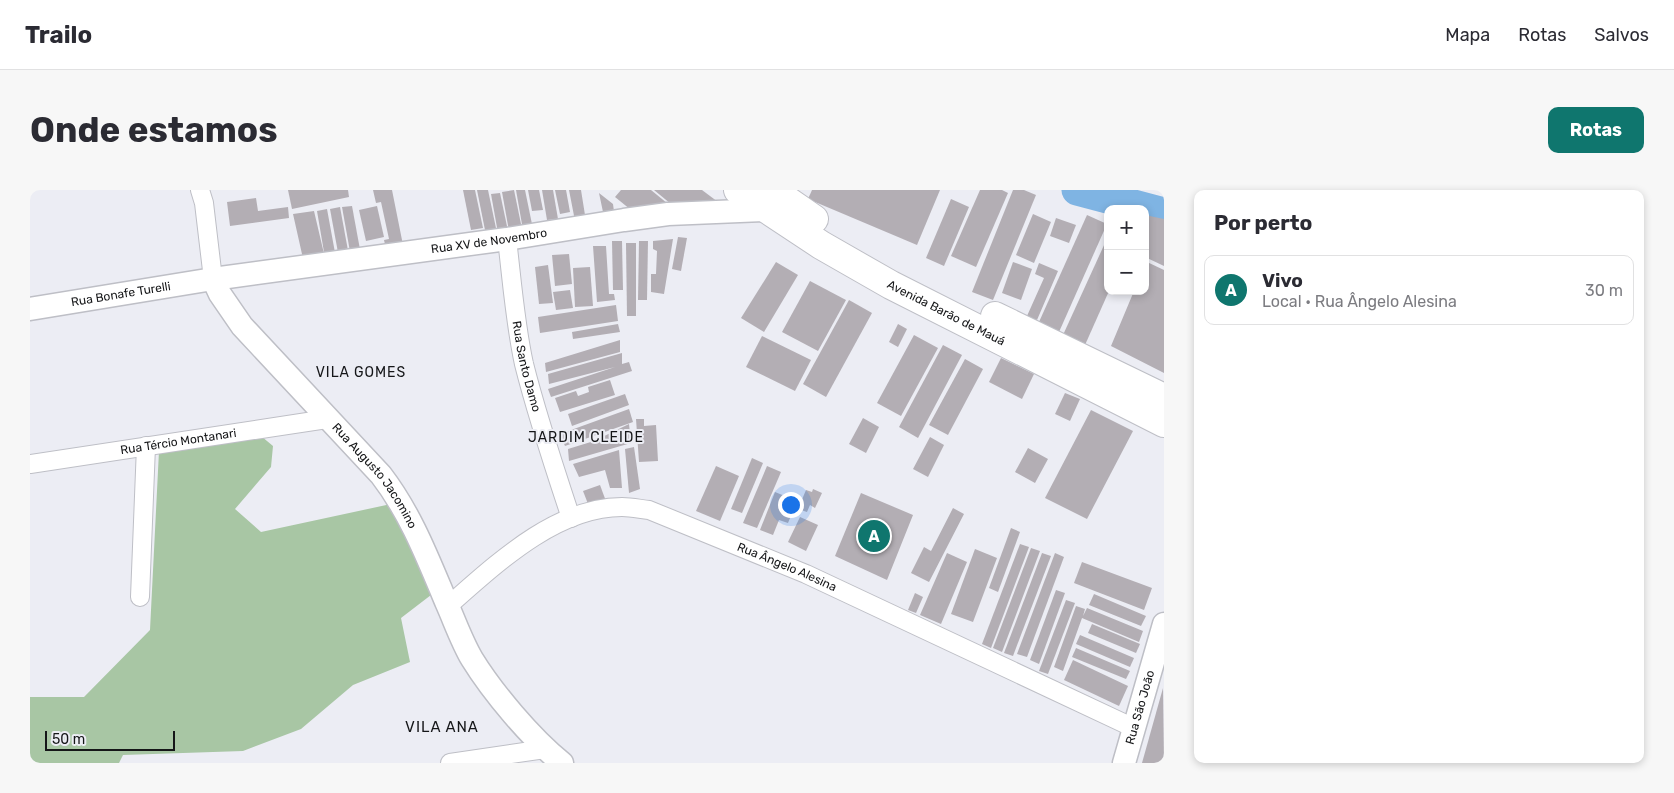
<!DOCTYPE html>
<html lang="pt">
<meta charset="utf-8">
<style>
:root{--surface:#fff;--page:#f7f7f7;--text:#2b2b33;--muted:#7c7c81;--line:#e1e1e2;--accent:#0f766e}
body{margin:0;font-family:Rubik,sans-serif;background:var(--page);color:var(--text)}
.controls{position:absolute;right:15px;top:15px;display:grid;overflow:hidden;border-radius:10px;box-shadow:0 2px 8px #0003}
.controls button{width:45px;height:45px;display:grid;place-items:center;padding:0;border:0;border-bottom:1px solid var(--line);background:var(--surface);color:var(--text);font:25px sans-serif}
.scale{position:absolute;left:15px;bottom:12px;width:130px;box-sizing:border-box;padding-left:5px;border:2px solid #151618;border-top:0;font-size:14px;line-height:18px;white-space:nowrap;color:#151618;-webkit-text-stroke:4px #ecedf4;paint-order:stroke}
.you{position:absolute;left:760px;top:314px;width:18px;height:18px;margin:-12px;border:4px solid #fff;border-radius:50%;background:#1a73e8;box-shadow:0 0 0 8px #1a73e833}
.badge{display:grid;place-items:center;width:32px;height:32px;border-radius:50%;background:var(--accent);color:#fff;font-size:16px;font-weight:700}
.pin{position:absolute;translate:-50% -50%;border:2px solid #fff;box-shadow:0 1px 5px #0006}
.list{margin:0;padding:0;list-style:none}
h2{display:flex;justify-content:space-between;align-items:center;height:65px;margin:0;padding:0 20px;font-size:21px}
h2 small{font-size:16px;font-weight:400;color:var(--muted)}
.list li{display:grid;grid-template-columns:32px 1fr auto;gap:15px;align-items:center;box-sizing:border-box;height:70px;margin:0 10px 10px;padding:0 10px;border:1px solid var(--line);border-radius:10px}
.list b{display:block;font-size:19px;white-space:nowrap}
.list p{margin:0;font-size:16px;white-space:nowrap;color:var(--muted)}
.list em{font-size:16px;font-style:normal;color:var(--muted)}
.map{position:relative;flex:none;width:1134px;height:573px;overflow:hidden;border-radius:10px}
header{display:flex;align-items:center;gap:30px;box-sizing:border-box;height:70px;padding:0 25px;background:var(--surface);border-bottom:1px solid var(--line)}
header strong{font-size:24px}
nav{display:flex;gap:28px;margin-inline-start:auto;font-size:18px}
.intro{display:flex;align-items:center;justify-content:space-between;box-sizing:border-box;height:120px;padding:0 30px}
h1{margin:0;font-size:35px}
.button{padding:12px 22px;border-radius:10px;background:var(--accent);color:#fff;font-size:18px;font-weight:700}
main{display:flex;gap:30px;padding:0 30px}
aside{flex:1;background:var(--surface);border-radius:10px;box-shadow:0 2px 8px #0003}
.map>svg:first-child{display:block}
.green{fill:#a8c6a4}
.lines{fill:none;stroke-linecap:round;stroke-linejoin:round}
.river{stroke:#7fb4e3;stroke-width:31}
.building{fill:#b3aeb4}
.minor-casing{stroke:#bebfc6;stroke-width:20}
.tertiary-casing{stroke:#bebfc6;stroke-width:25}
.primary-casing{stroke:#bebfc6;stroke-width:30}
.minor{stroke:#fff;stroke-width:18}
.tertiary{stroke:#fff;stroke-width:22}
.primary{stroke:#fff;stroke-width:28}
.labels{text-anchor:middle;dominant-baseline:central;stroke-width:4;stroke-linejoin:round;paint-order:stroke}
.street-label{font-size:12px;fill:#151618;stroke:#ecedf4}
.neighbourhood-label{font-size:14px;letter-spacing:1px;fill:#151618;stroke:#ecedf4}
.quarter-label{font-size:15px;letter-spacing:1px;fill:#151618;stroke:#ecedf4}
</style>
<header>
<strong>Trailo</strong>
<nav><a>Mapa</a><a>Rotas</a><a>Salvos</a></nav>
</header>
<div class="intro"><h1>Onde estamos</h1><a class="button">Rotas</a></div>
<main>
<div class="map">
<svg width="1134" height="573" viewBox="0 0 1134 573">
<rect width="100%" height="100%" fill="#ecedf4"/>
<path class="green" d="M225 241 243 256 241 277 205 319 231 342 361 314 401 405 371 428 380 472 323 495 271 539 213 561 93 565 89 573H0V507H54L120 440 129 261Z"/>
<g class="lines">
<path class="river" d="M1047 0 1134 23"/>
</g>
<g class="building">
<path d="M258 0H318L319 7 262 19Z"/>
<path d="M343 0H362L374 60 357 63 354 50 359 49 351 12 346 13Z"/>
<path d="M433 0H445L453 38 441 40Z"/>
<path d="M447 0H458L467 43 456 45Z"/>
<path d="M484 0 492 39 479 41 472 2Z"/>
<path d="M486 0H495L503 39 493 40Z"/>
<path d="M498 0H509L513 20 502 21Z"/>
<path d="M512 0H523L528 29 517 30Z"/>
<path d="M525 0H536L540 22 530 24Z"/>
<path d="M539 0H551L555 25 573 22 569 3 583 14 585 29 546 36Z"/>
<path d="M591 0H621L643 18 606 24 585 7Z"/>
<path d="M624 0H672L688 12 647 19Z"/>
<path d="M782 0H910L887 55 778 9Z"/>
<path d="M950 0H972L978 3 946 77 921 66Z"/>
<path d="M983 0H994L1006 5 963 110 942 102Z"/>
<path d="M470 3 478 41 468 43 461 4Z"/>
<path d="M226 8 228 21 258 17 259 28 200 36 197 12Z"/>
<path d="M921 9 939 17 914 76 896 68Z"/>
<path d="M322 16 331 65 321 67 312 17Z"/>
<path d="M347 16 354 47 336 51 329 20Z"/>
<path d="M310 17 319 66 309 68 300 19Z"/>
<path d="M297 19 306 68 274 73 263 24 284 21 295 68 287 21Z"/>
<path d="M1003 24 1021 32 1004 73 986 65Z"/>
<path d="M1057 25 1077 34 1029 142 1009 132Z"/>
<path d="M1115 25 1134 29V76L1115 67Z"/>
<path d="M1026 28 1046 35 1039 53 1020 46Z"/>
<path d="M648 47 657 48 651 81 642 79Z"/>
<path d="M643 49 634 104 621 102V84H626L627 61 623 59V51Z"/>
<path d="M582 51H592L593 100H583Z"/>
<path d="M609 51H618L617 110H608Z"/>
<path d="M596 53H606V126H597Z"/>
<path d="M1075 53 1078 54 1079 101 1055 155 1033 145Z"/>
<path d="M563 56H576L579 104H584L585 110 567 112Z"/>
<path d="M539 64 542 94 525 96 522 65Z"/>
<path d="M746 72 768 85 734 142 711 128Z"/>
<path d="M983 72 1002 79 991 110 972 103Z"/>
<path d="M1117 72 1134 80V183L1081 156 1104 101H1115Z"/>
<path d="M1009 73 1028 81 1007 130 997 126 1014 88 1005 84Z"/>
<path d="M518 75 523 113 509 114 505 77Z"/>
<path d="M560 77 563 116 545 117 543 78Z"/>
<path d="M780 91 816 110 788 161 752 142Z"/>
<path d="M540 100 543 118 526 120 523 102Z"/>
<path d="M819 110 842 123 796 207 773 194Z"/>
<path d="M586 115 588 131 510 143 508 127Z"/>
<path d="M588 134 590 142 543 149 542 142Z"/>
<path d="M868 134 877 139 868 157 859 152Z"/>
<path d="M884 145 908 158 871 226 847 213Z"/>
<path d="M732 146 781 170 765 201 716 177Z"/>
<path d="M590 150V162L516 182 515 173Z"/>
<path d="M913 155 932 165 888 248 869 237Z"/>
<path d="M592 163V174L599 172 602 181 521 207 518 199 585 177 519 194 518 184Z"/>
<path d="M971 168 1004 184 992 209 959 192Z"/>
<path d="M935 169 953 179 918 245 899 235Z"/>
<path d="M580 190 585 205 530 222 525 208 546 201 548 206 559 202 558 197Z"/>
<path d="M1035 203 1050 209 1040 231 1025 224Z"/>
<path d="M595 204 599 215 542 236 538 224Z"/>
<path d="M599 219 603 232 535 256 530 244Z"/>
<path d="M1061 220 1103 241 1057 329 1015 308Z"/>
<path d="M833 228 849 237 836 263 819 254Z"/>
<path d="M606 229H614V236L626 235 628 271 609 272Z"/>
<path d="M599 234 601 253 539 271 538 259 564 251Z"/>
<path d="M900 247 914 255 898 287 883 279Z"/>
<path d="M604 257 610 299 599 303 595 259Z"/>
<path d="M998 258 1018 269 1005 293 985 282Z"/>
<path d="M589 260 592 298H580L575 280 549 287 543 274Z"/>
<path d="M722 268 733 273 712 323 701 319Z"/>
<path d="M686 276 709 286 690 331 666 321Z"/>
<path d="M737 276 751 282 727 338 713 333Z"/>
<path d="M570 295 577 314 560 319 553 301Z"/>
<path d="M783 299 792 303 785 318 780 315 777 322 768 319 776 300 782 302Z"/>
<path d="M745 302 767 311 758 333 749 330 743 345 730 340Z"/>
<path d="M831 303 883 325 857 390 805 366Z"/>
<path d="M923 318 934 324 899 392 881 383 894 357 901 361Z"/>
<path d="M770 327 788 335 776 361 758 352Z"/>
<path d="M981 338 990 342 968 402 959 398Z"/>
<path d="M990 354 999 357 961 458 952 454Z"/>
<path d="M1001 358 1010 361 972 462 963 458Z"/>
<path d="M945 359 967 368 943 432 921 424Z"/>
<path d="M917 363 937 372 911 434 890 425Z"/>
<path d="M1012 363 1021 366 983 466 974 463Z"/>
<path d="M1025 363 1034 367 997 467 987 464Z"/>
<path d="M1052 372 1122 398 1114 420 1044 393Z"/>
<path d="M1026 400 1035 403 1009 474 1000 470Z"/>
<path d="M885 403 893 407 886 423 878 420Z"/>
<path d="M1064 404 1116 426 1111 436 1059 415Z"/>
<path d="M1036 410 1045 413 1018 484 1009 481Z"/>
<path d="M1046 416 1055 419 1053 426 1057 418 1113 441 1109 452 1052 428 1033 481 1024 477Z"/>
<path d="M1062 434 1110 454 1106 463 1058 443Z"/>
<path d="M1050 445 1104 468 1100 477 1046 454Z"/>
<path d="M1046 458 1100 481 1096 489 1042 467Z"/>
<path d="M1043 470 1098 496 1089 516 1034 490Z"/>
<path d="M1133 498 1134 573H1112Z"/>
</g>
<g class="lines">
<defs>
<g id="minor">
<path d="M170 0 174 13 183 89"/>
<path id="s1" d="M477 49C482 91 485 133 494 174 507 226 524 277 541 328"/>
<path id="s2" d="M0 274 297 229"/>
<path d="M110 407 116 256"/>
<path id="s3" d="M418 416C465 375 525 317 592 317 601 317 610 319 619 320L776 384 1104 538"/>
<path d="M420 573 515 559"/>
</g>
<g id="tertiary">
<path id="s4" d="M183 89 190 104 212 136 351 285C381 324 398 369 417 414 425 432 432 452 442 469 463 503 501 548 532 573"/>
<path id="s5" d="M0 119 183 89 477 49 594 30 638 24 736 20"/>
<path id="s6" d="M1094 573 1134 434"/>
</g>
<g id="primary">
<path id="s7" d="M708 0 791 55 861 95 1134 233"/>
<path d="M742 0 784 29"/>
<path d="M965 126 1134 208"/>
</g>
</defs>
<use href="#minor" class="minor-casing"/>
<use href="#tertiary" class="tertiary-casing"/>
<use href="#primary" class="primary-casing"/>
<use href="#minor" class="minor"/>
<use href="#tertiary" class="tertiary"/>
<use href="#primary" class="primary"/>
</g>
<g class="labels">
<g class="street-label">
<text stroke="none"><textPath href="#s5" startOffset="464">Rua XV de Novembro</textPath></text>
<text stroke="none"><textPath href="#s5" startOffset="92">Rua Bonafe Turelli</textPath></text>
<text stroke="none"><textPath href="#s7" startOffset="242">Avenida Barão de Mauá</textPath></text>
<text stroke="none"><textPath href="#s1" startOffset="129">Rua Santo Damo</textPath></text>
<text stroke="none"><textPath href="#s2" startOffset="150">Rua Tércio Montanari</textPath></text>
<text stroke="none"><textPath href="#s4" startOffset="256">Rua Augusto Jacomino</textPath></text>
<text stroke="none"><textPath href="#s3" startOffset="381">Rua Ângelo Alesina</textPath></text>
<text stroke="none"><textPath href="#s6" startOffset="58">Rua São João</textPath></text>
</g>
<g class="neighbourhood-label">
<text x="331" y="182">VILA GOMES</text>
<text x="556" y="247">JARDIM CLEIDE</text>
</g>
<g class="quarter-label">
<text x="412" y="537">VILA ANA</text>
</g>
</g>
</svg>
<div class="controls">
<button>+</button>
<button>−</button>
</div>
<div class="scale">50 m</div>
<div class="you"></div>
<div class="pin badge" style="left:844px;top:346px">A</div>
</div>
<aside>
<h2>Por perto<small></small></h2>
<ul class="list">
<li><span class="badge">A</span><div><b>Vivo</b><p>Local · Rua Ângelo Alesina</p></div><em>30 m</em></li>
</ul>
</aside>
</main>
